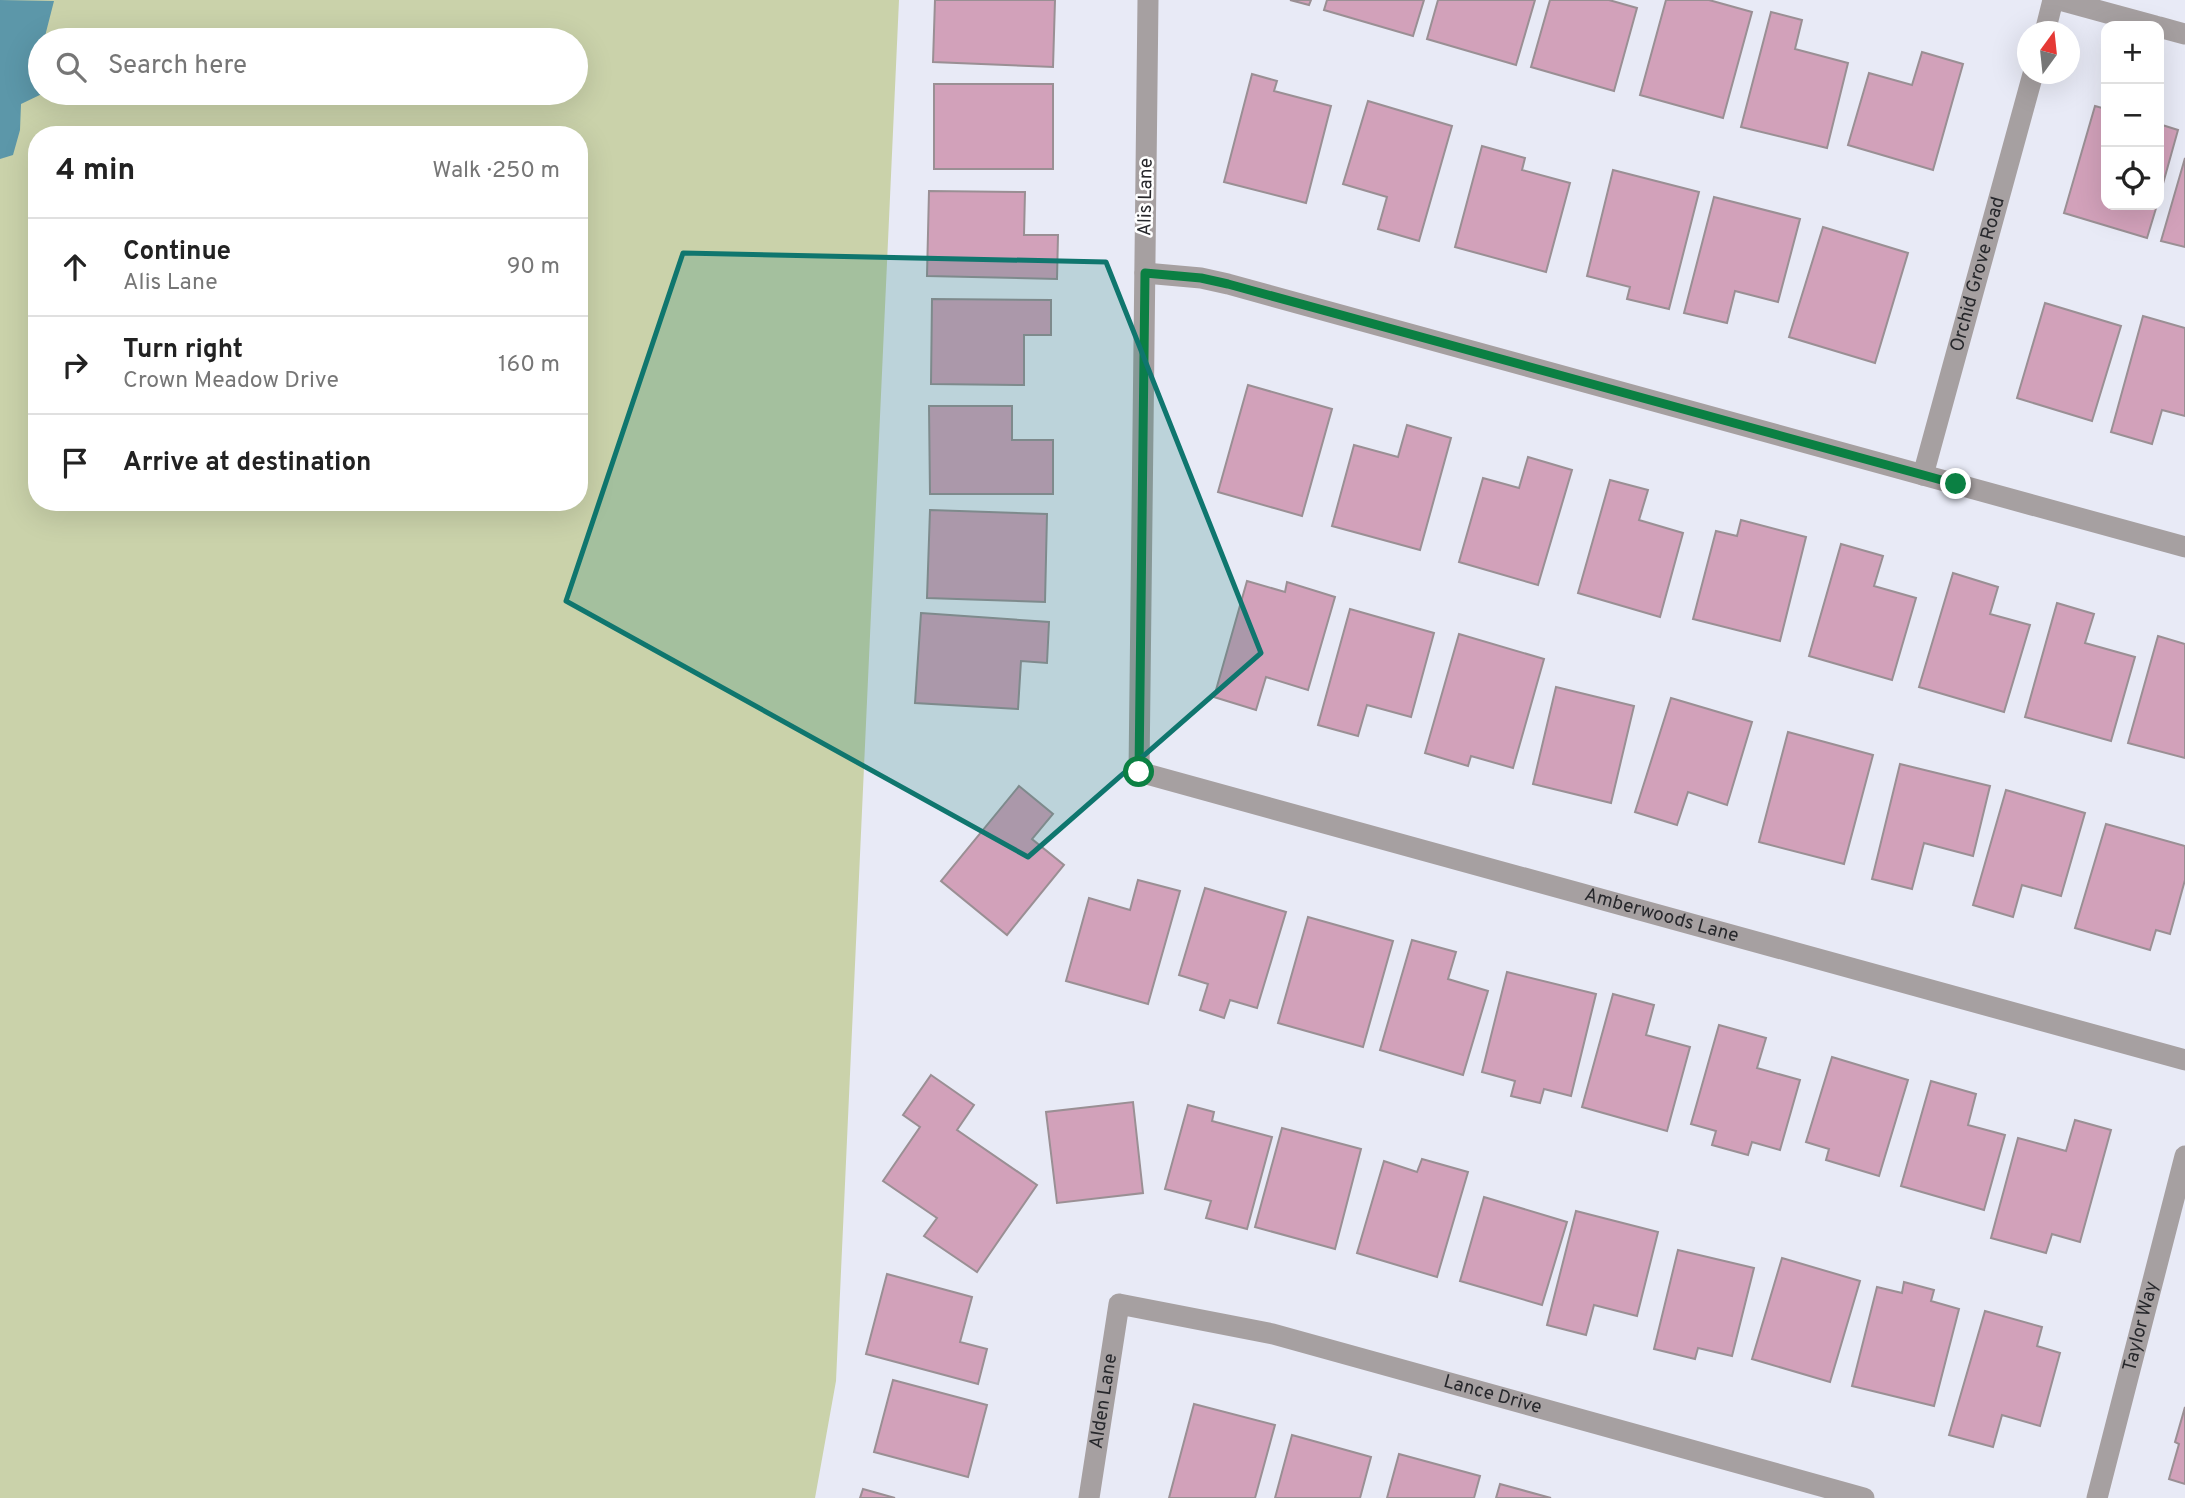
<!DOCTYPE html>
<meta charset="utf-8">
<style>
:root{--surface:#fff;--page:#f6f6f6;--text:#222;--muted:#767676;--line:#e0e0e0}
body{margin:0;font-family:Overpass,sans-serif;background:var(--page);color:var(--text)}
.controls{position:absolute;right:21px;top:21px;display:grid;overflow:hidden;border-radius:14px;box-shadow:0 7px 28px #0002}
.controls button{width:63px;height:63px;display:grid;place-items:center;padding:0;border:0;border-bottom:2px solid var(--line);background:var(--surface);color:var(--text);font:35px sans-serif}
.compass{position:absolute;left:2017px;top:21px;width:63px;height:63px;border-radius:50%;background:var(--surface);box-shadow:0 7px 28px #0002;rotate:15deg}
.stop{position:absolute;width:21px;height:21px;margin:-16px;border:5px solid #0b8043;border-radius:50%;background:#fff}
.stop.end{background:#0b8043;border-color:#fff;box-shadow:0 2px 7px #0008}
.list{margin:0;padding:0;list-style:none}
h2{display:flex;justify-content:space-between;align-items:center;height:91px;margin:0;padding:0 28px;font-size:30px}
h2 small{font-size:23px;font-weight:400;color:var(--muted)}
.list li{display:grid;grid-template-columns:46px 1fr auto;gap:21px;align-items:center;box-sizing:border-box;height:98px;padding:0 28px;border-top:2px solid var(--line)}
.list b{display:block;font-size:26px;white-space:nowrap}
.list p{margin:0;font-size:23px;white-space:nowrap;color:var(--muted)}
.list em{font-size:23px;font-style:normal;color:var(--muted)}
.icon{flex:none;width:38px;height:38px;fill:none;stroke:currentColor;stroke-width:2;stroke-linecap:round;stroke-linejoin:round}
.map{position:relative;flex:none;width:2185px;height:1498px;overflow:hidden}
.search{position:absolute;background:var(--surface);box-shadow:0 7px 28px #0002;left:28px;top:28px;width:560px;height:77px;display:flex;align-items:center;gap:18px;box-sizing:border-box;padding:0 24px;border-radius:38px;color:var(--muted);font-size:26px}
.panel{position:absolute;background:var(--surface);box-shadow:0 7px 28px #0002;left:28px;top:126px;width:560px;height:385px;border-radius:28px}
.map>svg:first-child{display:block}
.green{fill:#cad2aa;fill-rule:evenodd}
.water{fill:#5c97a9}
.building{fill:#d2a1ba;stroke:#9a8f94;stroke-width:2}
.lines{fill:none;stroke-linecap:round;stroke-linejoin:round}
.minor{stroke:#a6a0a1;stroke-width:21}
.route{stroke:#0b8043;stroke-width:9}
.marked{fill:#0f766e;fill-opacity:0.2;stroke:#0f766e;stroke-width:5;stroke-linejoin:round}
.labels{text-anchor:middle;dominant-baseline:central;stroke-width:5;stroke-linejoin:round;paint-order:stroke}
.street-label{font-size:19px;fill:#27282c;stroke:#fff}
</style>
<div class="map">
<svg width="2185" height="1498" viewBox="0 0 2185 1498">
<rect width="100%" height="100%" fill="#e8eaf6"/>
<path class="green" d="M0 0H899L836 1381 815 1498H0ZM40 40H576V93H40ZM37 135H579V502H37Z"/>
<path class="water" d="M0 0 54 1 44 40H40L38 63 40 70V93H44L21 104 20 130 13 155 0 159Z"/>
<g class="building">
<path d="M935 0H1055L1053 67 933 62Z"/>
<path d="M1290 0H1311L1309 5Z"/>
<path d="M1327 0H1424L1413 36 1324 10Z"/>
<path d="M1438 0H1535L1516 65 1427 39Z"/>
<path d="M1550 0H1609L1637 8 1614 91 1531 67Z"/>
<path d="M1666 0H1709L1752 12 1723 118 1640 95Z"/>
<path d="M1771 12 1802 20 1795 49 1848 63 1827 148 1741 127Z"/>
<path d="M1922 52 1963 64 1933 170 1848 145 1869 73 1912 85Z"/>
<path d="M1252 74 1277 81 1274 91 1331 106 1306 203 1224 182Z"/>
<rect x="934" y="84" width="119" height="85"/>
<path d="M1368 101 1452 126 1419 241 1378 229 1387 197 1343 184Z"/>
<path d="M2095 106 2106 109V205H2157L2147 238 2064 213Z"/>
<path d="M2159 124 2178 130 2159 198Z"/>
<path d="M1482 146 1525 158 1522 170 1570 183 1546 272 1455 247Z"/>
<path d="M2185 158V247L2161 241Z"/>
<path d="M1613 170 1699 192 1669 309 1627 299 1630 287 1587 276Z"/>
<path d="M929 191 1025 192 1024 235H1058L1057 279 927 276Z"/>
<path d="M1714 197 1800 219 1778 302 1735 291 1727 323 1684 313Z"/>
<path d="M1823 227 1908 253 1875 363 1789 337Z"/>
<path d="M932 299 1051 300V335H1024V385L931 384Z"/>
<path d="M2045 303 2121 326 2092 421 2017 398Z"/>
<path d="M2143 316 2185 328V416L2162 410 2152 444 2111 432Z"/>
<path d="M1248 385 1332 409 1302 516 1218 492Z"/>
<path d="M929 406H1012V440H1053V494H930Z"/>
<path d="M1407 425 1451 438 1420 550 1332 526 1354 445 1398 457Z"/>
<path d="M1528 457 1572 470 1538 585 1459 562 1483 478 1519 488Z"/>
<path d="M1610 480 1648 490 1639 520 1683 533 1660 617 1578 593Z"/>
<path d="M930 510 1047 514 1045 602 927 598Z"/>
<path d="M1741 520 1806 537 1780 641 1693 619 1716 531 1737 536Z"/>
<path d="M1841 544 1883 556 1874 586 1916 598 1892 680 1809 656Z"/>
<path d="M1953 573 1998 587 1990 614 2030 625 2004 712 1919 687Z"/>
<path d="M1247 581 1285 592 1287 582 1335 597 1308 690 1266 677 1256 710 1214 697Z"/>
<path d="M2057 603 2094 614 2085 643 2135 657 2111 741 2025 717Z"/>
<path d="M1350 609 1434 633 1411 717 1367 705 1358 736 1318 725Z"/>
<path d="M921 613 1049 622 1047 663 1021 661 1018 709 915 703Z"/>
<path d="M1459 634 1544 659 1513 768 1471 756 1468 766 1425 753Z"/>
<path d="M2158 636 2185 644V758L2128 743Z"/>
<path d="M1556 687 1634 706 1611 803 1533 784Z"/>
<path d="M1671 698 1752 722 1727 805 1688 792 1677 825 1635 812Z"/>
<path d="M1788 732 1873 755 1844 864 1759 842Z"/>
<path d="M1900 764 1990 786 1973 856 1924 843 1912 889 1872 879Z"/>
<path d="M1019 786 1053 814 1032 839 1064 865 1007 935 941 881Z"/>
<path d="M2006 790 2085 813 2061 896 2022 885 2013 917 1973 905Z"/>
<path d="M2106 824 2185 846V880L2170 934 2156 930 2150 950 2075 928Z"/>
<path d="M1138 880 1180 891 1148 1004 1066 981 1089 898 1130 910Z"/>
<path d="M1205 888 1286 912 1257 1008 1230 1000 1224 1018 1200 1010 1208 984 1179 975Z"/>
<path d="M1308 917 1393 941 1363 1047 1278 1023Z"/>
<path d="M1412 940 1456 952 1448 979 1488 991 1463 1075 1380 1050Z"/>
<path d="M1507 972 1596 994 1571 1096 1544 1089 1540 1103 1511 1096 1515 1081 1482 1072Z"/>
<path d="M1613 994 1654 1005 1646 1035 1690 1047 1667 1131 1582 1107Z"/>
<path d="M1719 1025 1766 1038 1757 1068 1800 1080 1780 1150 1752 1142 1748 1155 1712 1145 1716 1131 1691 1124Z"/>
<path d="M1832 1057 1908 1080 1879 1176 1826 1160 1829 1149 1806 1142Z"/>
<path d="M931 1075 974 1105 957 1130 1037 1185 977 1272 924 1236 937 1218 883 1181 920 1127 903 1115Z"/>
<path d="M1931 1081 1976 1094 1968 1125 2005 1135 1984 1210 1901 1186Z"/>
<path d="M1133 1102 1143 1193 1057 1203 1046 1112Z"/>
<path d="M1188 1105 1214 1112 1212 1121 1272 1137 1247 1229 1206 1218 1211 1201 1165 1189Z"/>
<path d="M2075 1120 2111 1130 2080 1242 2052 1234 2046 1253 1991 1238 2018 1138 2066 1151Z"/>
<path d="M1282 1128 1361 1149 1335 1249 1255 1227Z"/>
<path d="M1422 1159 1468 1172 1437 1277 1357 1253 1384 1161 1417 1172Z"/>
<path d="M1484 1197 1567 1222 1542 1305 1460 1281Z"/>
<path d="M1576 1211 1658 1232 1637 1316 1594 1305 1586 1335 1547 1325Z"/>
<path d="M1678 1250 1754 1268 1732 1356 1698 1348 1695 1359 1654 1349Z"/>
<path d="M1782 1258 1860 1281 1830 1382 1752 1359Z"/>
<path d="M887 1274 972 1297 960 1342 987 1349 978 1384 866 1354Z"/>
<path d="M1904 1282 1934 1290 1931 1301 1959 1309 1934 1406 1852 1386 1877 1287 1902 1293Z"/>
<path d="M1985 1311 2042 1327 2037 1346 2060 1353 2040 1426 2002 1415 1993 1447 1949 1435Z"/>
<path d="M893 1380 987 1405 968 1477 874 1452Z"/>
<path d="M1194 1404 1275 1425 1255 1498H1169Z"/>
<path d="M2185 1407V1484L2169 1479 2179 1444 2175 1442Z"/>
<path d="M1292 1435 1371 1457 1360 1498H1275Z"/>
<path d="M1399 1454 1480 1476 1474 1498H1387Z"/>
<path d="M1500 1484 1551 1498H1496Z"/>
<path d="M863 1489 895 1498H860Z"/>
</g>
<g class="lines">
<g class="minor">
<path id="s1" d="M1148 0 1139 772 2185 1060"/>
<path d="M2060 0 2155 26"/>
<path d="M2159 27 2185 34"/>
<path d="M2045 32 2053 0"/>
<path d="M1145 273 1201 278 1228 284 2185 547"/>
<path id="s2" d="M1923 475 2033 74"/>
<path id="s3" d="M1089 1498 1119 1304 1273 1334 1864 1498"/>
<path id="s4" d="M2097 1498 2185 1156"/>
</g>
</g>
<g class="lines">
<path class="route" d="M1139 772 1145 273 1201 278 1228 284 1956 484"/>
</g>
<path class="marked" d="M683 253 1106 262 1261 653 1028 857 566 601Z"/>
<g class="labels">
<g class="street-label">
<text transform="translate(1146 197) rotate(-89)">Alis Lane</text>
<text stroke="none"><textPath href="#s2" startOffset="208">Orchid Grove Road</textPath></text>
<text stroke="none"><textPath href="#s1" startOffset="1314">Amberwoods Lane</textPath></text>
<text stroke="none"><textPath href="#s4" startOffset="177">Taylor Way</textPath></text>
<text stroke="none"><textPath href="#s3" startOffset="581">Lance Drive</textPath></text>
<text stroke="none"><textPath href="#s3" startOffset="98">Alden Lane</textPath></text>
</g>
</g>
</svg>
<div class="controls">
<button>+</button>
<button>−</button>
<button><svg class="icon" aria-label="locate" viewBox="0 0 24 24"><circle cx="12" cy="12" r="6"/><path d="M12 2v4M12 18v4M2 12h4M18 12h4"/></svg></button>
</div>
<svg class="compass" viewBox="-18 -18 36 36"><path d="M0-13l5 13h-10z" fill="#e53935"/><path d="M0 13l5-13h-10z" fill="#767676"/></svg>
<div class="stop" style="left:1139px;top:772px"></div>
<div class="stop end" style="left:1956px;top:484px"></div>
<div class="search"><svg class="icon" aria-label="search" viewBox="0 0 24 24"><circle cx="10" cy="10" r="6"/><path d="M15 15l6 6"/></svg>Search here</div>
<section class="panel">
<h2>4 min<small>Walk · 250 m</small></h2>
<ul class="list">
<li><svg class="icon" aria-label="ahead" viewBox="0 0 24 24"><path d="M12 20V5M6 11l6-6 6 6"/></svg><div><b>Continue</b><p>Alis Lane</p></div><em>90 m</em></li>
<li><svg class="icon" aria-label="right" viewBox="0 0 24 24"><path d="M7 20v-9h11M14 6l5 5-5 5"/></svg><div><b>Turn right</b><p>Crown Meadow Drive</p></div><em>160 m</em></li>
<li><svg class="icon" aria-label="arrive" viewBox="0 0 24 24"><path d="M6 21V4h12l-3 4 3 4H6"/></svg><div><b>Arrive at destination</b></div></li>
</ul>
</section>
</div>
